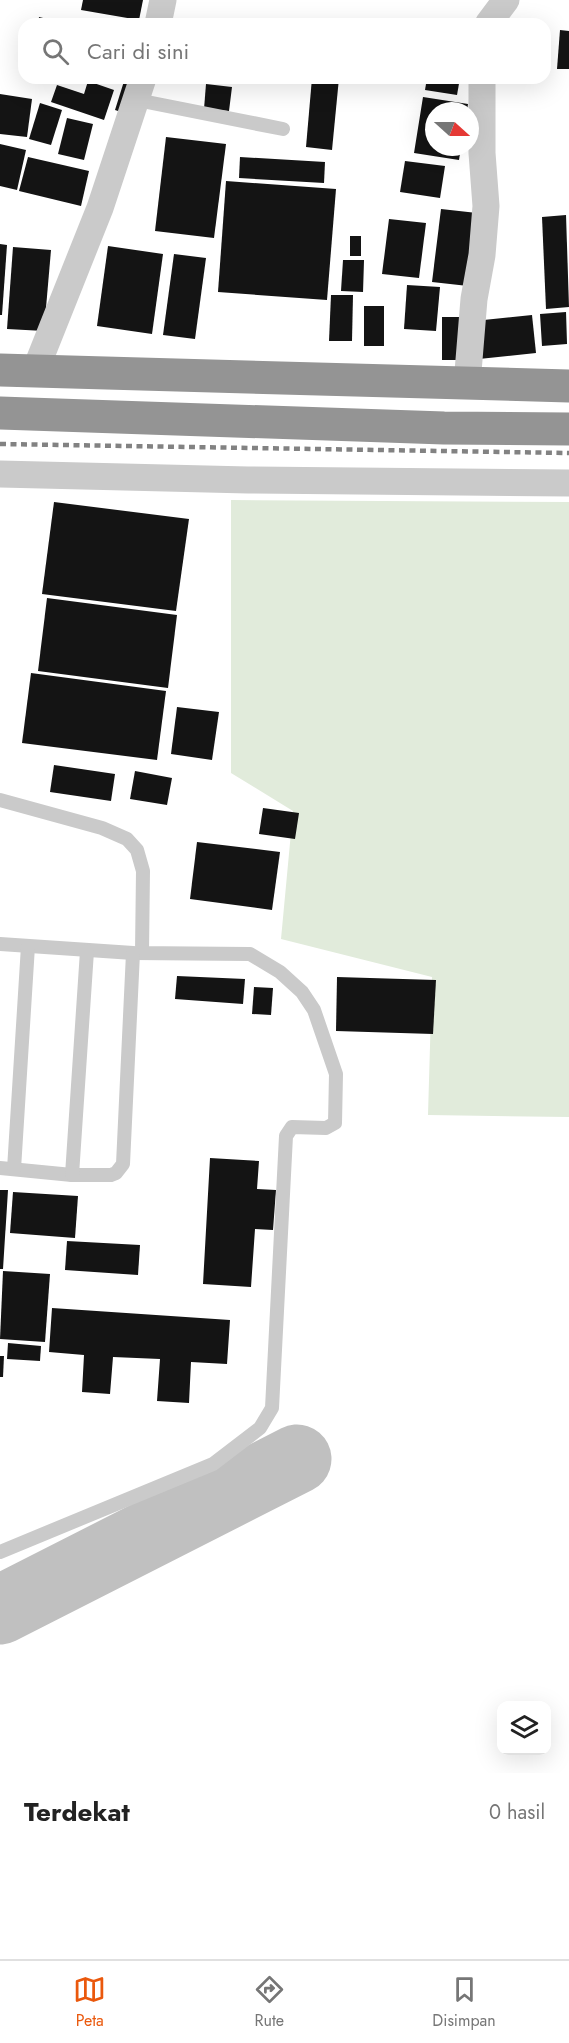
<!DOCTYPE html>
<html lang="id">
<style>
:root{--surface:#fff;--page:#f6f6f6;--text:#222;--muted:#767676;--line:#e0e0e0;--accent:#ea580c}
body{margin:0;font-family:Jost,sans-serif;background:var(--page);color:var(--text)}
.controls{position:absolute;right:18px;bottom:18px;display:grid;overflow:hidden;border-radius:12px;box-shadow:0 6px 24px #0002}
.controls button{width:54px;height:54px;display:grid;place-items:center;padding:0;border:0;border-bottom:2px solid var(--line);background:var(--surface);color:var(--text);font:30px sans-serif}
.compass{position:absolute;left:425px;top:102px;width:54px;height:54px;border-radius:50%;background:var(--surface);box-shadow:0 6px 24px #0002;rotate:111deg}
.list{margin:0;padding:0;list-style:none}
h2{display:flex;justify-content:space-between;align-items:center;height:78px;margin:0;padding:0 24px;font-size:26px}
h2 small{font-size:20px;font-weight:400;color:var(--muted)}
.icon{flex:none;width:33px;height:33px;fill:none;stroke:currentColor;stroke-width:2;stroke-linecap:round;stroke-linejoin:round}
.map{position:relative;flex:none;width:569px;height:1773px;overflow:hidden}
.search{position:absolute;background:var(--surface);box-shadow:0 6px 24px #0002;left:18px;right:18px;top:18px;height:66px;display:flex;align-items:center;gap:15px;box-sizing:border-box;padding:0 21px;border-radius:18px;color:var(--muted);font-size:22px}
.sheet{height:186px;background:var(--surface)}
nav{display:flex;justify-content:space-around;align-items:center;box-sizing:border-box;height:84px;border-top:2px solid var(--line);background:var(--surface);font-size:16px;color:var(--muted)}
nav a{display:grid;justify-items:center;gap:3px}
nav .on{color:var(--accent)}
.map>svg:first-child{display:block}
.green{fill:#e1ebdb}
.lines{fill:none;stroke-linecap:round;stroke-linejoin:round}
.taxiway{stroke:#c0c0c0;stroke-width:69}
.building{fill:#141414}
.lane{stroke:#cacaca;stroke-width:14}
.street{stroke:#cacaca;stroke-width:27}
.highway{stroke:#949494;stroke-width:33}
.rail{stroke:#828282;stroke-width:4.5;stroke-dasharray:6 4.5;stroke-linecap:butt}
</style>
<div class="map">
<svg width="569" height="1773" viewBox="0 0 569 1773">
<rect width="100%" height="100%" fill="#fff"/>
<path class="green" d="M231 500 569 502V1117L428 1115 432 977 281 939 293 811 231 773Z"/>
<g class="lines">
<path class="taxiway" d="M0 1610 297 1459"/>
</g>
<g class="building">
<path d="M83 0H143L139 20 81 10Z"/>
<path d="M39 17 64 23V24H38Z"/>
<path d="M560 30 569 31V69H557Z"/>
<path d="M125 78 141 83 130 115 115 110Z"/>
<path d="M312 78H339L332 150 306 147Z"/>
<path d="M427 78H460L457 95 425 90Z"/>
<path d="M88 81 114 90 104 120 51 102 57 85 84 94Z"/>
<path d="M206 84 232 87 229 111 204 109Z"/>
<path d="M0 94 32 99 27 137 0 134Z"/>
<path d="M423 97 468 104 467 111H434V147H461L459 160 414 153Z"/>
<path d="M40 103 62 110 51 145 29 139Z"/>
<path d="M67 118 93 124 84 160 58 154Z"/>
<path d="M166 137 226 144 214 238 155 231Z"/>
<path d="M0 144 26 150 17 190 0 186Z"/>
<path d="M28 157 89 171 81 206 19 191Z"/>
<path d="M240 157 325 162 324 183 239 178Z"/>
<path d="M405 161 445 166 440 198 400 192Z"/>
<path d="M226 181 336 189 327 300 218 292Z"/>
<path d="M441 209 477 213 468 286 432 282Z"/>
<path d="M566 215 569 307 546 309 542 217Z"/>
<path d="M389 219 426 223 419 278 382 274Z"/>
<rect x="350" y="236" width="11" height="20"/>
<path d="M0 244 7 245 2 315H0Z"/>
<path d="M108 246 163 254 152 334 97 326Z"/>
<path d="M13 247 51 250 44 331 7 329Z"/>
<path d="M174 254 206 258 195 339 163 335Z"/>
<path d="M343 260H364L363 292 341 291Z"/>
<path d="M407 285 440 287 436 331 404 329Z"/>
<path d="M331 295H353L352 341H329Z"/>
<rect x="364" y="306" width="20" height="40"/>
<path d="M566 312 567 344 542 346 540 314Z"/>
<path d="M532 315 536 353 479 359 474 321Z"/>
<rect x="442" y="317" width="22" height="43"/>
<path d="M54 502 189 519 176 611 42 594Z"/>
<path d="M47 598 177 615 168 688 38 671Z"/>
<path d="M31 673 166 691 157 760 22 743Z"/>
<path d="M177 707 219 712 212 760 171 754Z"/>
<path d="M54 765 115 774 111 801 50 792Z"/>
<path d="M135 771 172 778 167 805 130 799Z"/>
<path d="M263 808 299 813 295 839 259 834Z"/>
<path d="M197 842 280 852 272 910 190 899Z"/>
<path d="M177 976 245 979 243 1004 175 999Z"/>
<path d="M337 977 436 980 433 1034 336 1031Z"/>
<path d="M254 987 273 988 271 1015 252 1014Z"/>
<path d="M210 1158 259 1161 257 1189 276 1190 273 1230 255 1229 251 1287 203 1284Z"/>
<path d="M0 1190H8L3 1269H0Z"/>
<path d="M13 1192 78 1196 75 1238 10 1233Z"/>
<path d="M67 1241 140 1245 138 1275 65 1270Z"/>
<path d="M3 1271 50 1274 45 1342 0 1339Z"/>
<path d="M52 1308 230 1320 227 1364 191 1362 189 1403 157 1401 160 1359 113 1357 110 1394 82 1392 84 1355 49 1352Z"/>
<path d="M8 1343 41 1346 40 1361 7 1359Z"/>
<path d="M0 1356H4L3 1377H0Z"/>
</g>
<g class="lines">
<g class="lane">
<path d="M137 100 283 129"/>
<path d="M0 800 102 828 127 839 137 850 143 871 142 952"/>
<path d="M0 944 133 953 250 954 280 972 302 992 314 1010 336 1074 335 1123 326 1128 292 1127 286 1136 272 1408 260 1428 213 1464 0 1552"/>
<path d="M0 1168 72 1175H111L116 1173 123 1164 133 953"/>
<path d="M14 1169 28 946"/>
<path d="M72 1175 87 951"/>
</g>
<g class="street">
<path d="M158 24 163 0"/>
<path d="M488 24 506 0"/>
<path d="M35 371 100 208 143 78"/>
<path d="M467 384 474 299 482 255 486 206 482 153V78"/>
<path d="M0 474 248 480 569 483"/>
</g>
<g class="highway">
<path d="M0 370 569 386"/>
<path d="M0 413 444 428 569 429"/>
</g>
<path class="rail" d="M0 444 569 453"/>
</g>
</svg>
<div class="controls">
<button><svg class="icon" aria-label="layers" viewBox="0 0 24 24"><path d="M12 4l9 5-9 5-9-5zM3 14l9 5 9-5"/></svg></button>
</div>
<svg class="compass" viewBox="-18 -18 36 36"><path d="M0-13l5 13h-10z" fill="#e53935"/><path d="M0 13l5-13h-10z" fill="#767676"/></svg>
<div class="search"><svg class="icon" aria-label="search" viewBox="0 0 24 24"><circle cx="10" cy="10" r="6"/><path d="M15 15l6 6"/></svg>Cari di sini</div>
</div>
<section class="sheet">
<h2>Terdekat<small>0 hasil</small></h2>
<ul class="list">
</ul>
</section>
<nav>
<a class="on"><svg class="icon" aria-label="map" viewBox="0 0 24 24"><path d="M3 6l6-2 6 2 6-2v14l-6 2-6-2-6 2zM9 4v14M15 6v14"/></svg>Peta</a>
<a><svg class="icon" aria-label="directions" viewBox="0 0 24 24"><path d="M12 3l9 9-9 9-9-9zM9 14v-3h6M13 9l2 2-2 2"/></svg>Rute</a>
<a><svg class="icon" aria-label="saved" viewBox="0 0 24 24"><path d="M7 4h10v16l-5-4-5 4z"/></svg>Disimpan</a>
</nav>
